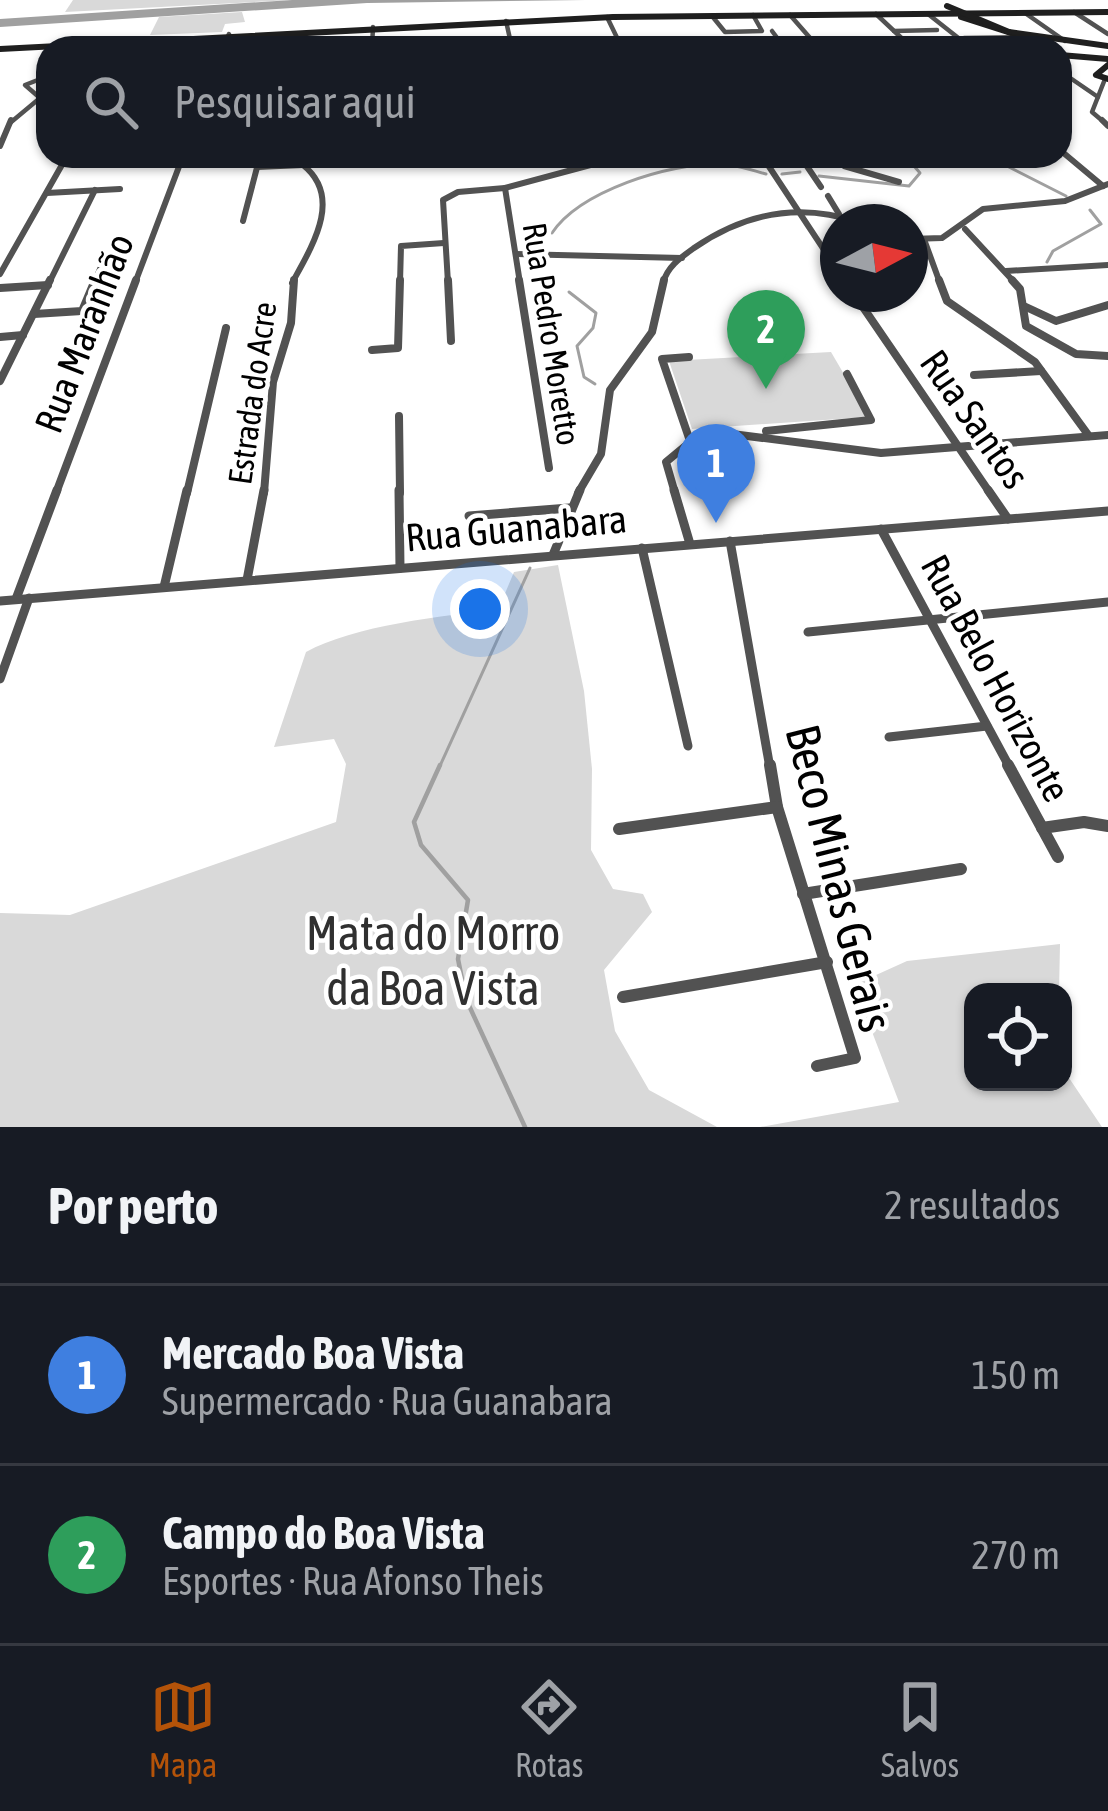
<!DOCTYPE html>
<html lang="pt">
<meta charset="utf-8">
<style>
:root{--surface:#171b24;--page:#20242c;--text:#f1f3f6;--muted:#9ea1a6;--line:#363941;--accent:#b45309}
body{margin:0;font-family:"Asap Condensed",sans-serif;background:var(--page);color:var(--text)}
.controls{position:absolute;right:36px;bottom:36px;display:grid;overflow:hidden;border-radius:24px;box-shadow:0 3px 9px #0004}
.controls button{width:108px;height:108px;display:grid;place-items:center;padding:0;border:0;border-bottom:3px solid var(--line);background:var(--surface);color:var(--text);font:60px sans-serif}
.compass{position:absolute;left:820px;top:204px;width:108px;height:108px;border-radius:50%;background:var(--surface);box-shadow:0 3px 9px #0004;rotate:83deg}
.you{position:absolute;left:480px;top:609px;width:42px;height:42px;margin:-30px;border:9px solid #fff;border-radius:50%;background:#1a73e8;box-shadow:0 0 0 18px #1a73e833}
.badge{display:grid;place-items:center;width:78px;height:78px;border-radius:50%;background:var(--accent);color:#fff;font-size:39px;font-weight:700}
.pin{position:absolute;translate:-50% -99px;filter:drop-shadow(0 3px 6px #0008)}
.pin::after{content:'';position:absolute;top:63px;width:42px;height:36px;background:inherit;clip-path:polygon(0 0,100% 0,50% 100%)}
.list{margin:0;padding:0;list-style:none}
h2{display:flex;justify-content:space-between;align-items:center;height:156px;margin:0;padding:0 48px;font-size:51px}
h2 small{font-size:39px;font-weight:400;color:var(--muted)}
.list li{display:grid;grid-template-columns:78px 1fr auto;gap:36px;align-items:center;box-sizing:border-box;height:180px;padding:0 48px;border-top:3px solid var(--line)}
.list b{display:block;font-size:45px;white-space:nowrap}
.list p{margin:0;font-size:39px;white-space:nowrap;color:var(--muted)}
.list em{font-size:39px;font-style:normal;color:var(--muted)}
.icon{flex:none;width:66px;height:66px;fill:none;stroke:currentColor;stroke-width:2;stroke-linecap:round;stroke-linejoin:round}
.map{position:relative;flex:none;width:1108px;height:1127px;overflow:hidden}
.search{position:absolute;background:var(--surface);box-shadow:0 3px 9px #0004;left:36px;right:36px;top:36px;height:132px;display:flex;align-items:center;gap:30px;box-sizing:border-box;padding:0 42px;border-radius:36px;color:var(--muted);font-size:45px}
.sheet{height:516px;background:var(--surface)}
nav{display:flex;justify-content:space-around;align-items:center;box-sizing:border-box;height:168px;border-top:3px solid var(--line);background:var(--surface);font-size:33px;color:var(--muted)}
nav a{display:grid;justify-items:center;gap:6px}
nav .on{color:var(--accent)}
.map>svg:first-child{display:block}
.green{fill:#d9d9d9}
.water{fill:#a0a0a0}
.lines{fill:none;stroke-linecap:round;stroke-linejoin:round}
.stream-far1{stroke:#a0a0a0;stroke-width:3}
.stream{stroke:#a0a0a0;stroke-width:4.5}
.street-far4{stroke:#525252;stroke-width:4.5}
.street-far3{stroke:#525252;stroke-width:6}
.street-far2{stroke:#525252;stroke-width:8}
.street-far1{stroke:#525252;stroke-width:9}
.street{stroke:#525252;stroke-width:12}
.secondary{stroke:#1f1f1f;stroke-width:6}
.secondary-bridge{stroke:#1f1f1f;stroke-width:6}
.labels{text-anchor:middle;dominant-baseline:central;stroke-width:9;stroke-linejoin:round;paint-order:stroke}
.far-street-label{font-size:33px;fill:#000;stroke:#fff}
.street-label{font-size:39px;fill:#000;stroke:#fff}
.near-street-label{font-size:48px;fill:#000;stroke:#fff}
.near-park-label{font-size:48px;fill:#303030;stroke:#fff}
</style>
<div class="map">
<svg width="1108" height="1127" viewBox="0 0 1108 1127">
<rect width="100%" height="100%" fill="#fff"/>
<g class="green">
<path d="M73 0H292L65 12Z"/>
<path d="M242 12 245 22 225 24 222 32 150 35 159 17Z"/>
<path d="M831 352 869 417 692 429 669 361Z"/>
<path d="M558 565 584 691 592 769 591 850 613 889 643 894 652 912 604 970 615 1031 649 1090 717 1127H0V913L70 915 336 822 346 764 334 739 274 747 306 652C353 626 444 615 498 610L514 572Z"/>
<path d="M1060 944 1059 992H973V1082H1063V1069L1102 1127H760L899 1102 854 985 907 961Z"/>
</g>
<path class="water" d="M292 0H585L367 3 0 27V19Z"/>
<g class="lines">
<g class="stream-far1">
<path d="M900 156 1007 166 1066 196"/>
<path d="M782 174 800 172"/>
<path d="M819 176 909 186 920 173 908 159"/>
<path d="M552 233C580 191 669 163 719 164 735 164 751 170 766 174"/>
<path d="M1047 262 1053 251 1101 224 1090 210"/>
<path d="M569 292 596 313 593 328 577 346 584 377 595 384"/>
<path d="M439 768 530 568"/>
</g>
<path class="stream" d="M440 765 414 822 421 845 468 900 458 959 466 999 525 1127"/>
<g class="street-far4">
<path d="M1074 12 1108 34"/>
<path d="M1025 13 1065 41"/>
<path d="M876 14 910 46"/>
<path d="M928 14 966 44"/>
<path d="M790 15 818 47"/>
<path d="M712 16 725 32 762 31 753 15"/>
<path d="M607 17 622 48"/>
<path d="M506 21 512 48"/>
<path d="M772 31 784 47"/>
<path d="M894 31 937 30"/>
<path d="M964 38 1029 37"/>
<path d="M223 48 229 34"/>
<path d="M372 48 373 27"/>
<path d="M705 48 966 45"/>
<path d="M1060 71 1098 97"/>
<path d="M10 123 40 98 25 85 48 76"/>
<path d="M1105 123 1092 112 1105 79"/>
</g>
<g class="street-far3">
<path d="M1102 120 1108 126"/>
<path d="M0 146 11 120"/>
<path d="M1060 150 1103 186"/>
<path d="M762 156 838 271"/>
<path d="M800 156 821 187"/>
<path d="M844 156V166L899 182"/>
<path d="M257 167 303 165"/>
<path d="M47 193 120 189"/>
<path d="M828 196 839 214"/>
<path d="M243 221 260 156"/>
<path d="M965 229 1015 283"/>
<path d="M910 239 942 238 983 209 1065 201 1108 184"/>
<path d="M925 242 940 283"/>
<path d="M516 254 682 258"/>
<path d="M1006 271 1108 265"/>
<path d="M0 274 67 156"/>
<path d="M49 283 95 190"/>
<path d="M94 283 106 255"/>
<path d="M135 283 183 156"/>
<path d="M292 283C313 245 343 197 303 165L305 156"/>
<path d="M400 283 401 246 444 243"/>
<path d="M448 283 443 200 458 192 505 188"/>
<path d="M520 283 505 188 624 156"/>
<path d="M663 283C667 267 680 258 694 248 745 213 799 202 858 222"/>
</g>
<g class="street-far2">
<path d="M448 280 451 341"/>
<path d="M519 280 549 468"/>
<path d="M939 280 947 301 1035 362 1089 436"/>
<path d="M1012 280 1020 289 1026 326 1076 354 1108 356"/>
<path d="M0 288 48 285"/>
<path d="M854 294 990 493"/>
<path d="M1026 307 1056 321 1108 305"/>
<path d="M34 314 82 311 95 280"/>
<path d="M0 337 23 335"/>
<path d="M372 350 398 348 400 280"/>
<path d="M689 357 662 359 690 441"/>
<path d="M974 375 1041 371"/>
<path d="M0 381 50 280"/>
<path d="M399 416 400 493"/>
<path d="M766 431 871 420 847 374"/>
<path d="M56 493 136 280"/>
<path d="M187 493 226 328"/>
<path d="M264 493 273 382 291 323 294 280"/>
<path d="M578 493 601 454 610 390 652 332 664 280"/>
<path d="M675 493 666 462 695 438 724 433 881 453 1108 435"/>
</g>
<g class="street-far1">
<path d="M399 490 400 568"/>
<path d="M674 490 690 544"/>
<path d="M988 490 1008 519"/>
<path d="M469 516 569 508"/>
<path d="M881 529 1010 768"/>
<path d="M730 541 770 768"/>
<path d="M642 548 688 746"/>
<path d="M553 555 580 490"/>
<path d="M247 580 264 490"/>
<path d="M164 587 187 490"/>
<path d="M16 599 57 490"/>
<path d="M0 601 1108 511"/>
<path d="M808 632 1108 602"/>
<path d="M0 679 29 598"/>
<path d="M889 737 987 726"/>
</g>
<g class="street">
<path d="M770 765 777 807 855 1058 817 1066"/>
<path d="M1008 765 1058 857"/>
<path d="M1042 828 1084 822 1108 826"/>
<path d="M619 829 777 807"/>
<path d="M803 894 961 869"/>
<path d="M623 997 827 962"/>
</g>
<g class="secondary">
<path d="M961 17 1014 34"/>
<path d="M1009 32 1108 46"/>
<path d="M0 49 613 17 1108 12"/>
<path d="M1060 55 1108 59"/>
<path d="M1108 65 1096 75 1108 79"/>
</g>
<path class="secondary-bridge" d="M947 6 1009 32"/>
</g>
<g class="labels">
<g class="far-street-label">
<text transform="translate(552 334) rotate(81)">Rua Pedro Moretto</text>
<text transform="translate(252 393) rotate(-82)">Estrada do Acre</text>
</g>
<g class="street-label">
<text transform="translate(84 333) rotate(-69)">Rua Maranhão</text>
<text transform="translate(975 419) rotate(55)">Rua Santos</text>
<text transform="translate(516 528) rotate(-5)">Rua Guanabara</text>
<text transform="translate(996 678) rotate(62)">Rua Belo Horizonte</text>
</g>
<g class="near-street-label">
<text transform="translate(840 878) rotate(76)">Beco Minas Gerais</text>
</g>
<g class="near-park-label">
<text x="433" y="932">Mata do Morro<tspan x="433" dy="55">da Boa Vista</tspan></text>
</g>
</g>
</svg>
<div class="controls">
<button><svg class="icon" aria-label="locate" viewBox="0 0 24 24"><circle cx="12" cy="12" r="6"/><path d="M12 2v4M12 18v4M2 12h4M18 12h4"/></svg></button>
</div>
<svg class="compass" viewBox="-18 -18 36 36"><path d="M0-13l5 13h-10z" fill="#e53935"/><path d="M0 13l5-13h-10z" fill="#9ea1a6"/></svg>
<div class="you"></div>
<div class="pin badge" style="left:716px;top:523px;background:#3f7fe0">1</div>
<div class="pin badge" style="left:766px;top:389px;background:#2e9e5b">2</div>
<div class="search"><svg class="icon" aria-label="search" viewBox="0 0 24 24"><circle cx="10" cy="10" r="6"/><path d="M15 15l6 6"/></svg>Pesquisar aqui</div>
</div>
<section class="sheet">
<h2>Por perto<small>2 resultados</small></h2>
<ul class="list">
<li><span class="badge" style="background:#3f7fe0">1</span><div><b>Mercado Boa Vista</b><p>Supermercado · Rua Guanabara</p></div><em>150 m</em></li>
<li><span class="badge" style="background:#2e9e5b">2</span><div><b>Campo do Boa Vista</b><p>Esportes · Rua Afonso Theis</p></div><em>270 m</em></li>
</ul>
</section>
<nav>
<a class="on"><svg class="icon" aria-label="map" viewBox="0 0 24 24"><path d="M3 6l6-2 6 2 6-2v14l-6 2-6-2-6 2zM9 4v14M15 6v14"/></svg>Mapa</a>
<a><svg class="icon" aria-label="directions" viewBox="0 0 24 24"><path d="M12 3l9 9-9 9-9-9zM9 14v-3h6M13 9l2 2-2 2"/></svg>Rotas</a>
<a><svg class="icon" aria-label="saved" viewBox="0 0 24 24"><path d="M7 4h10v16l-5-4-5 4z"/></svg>Salvos</a>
</nav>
